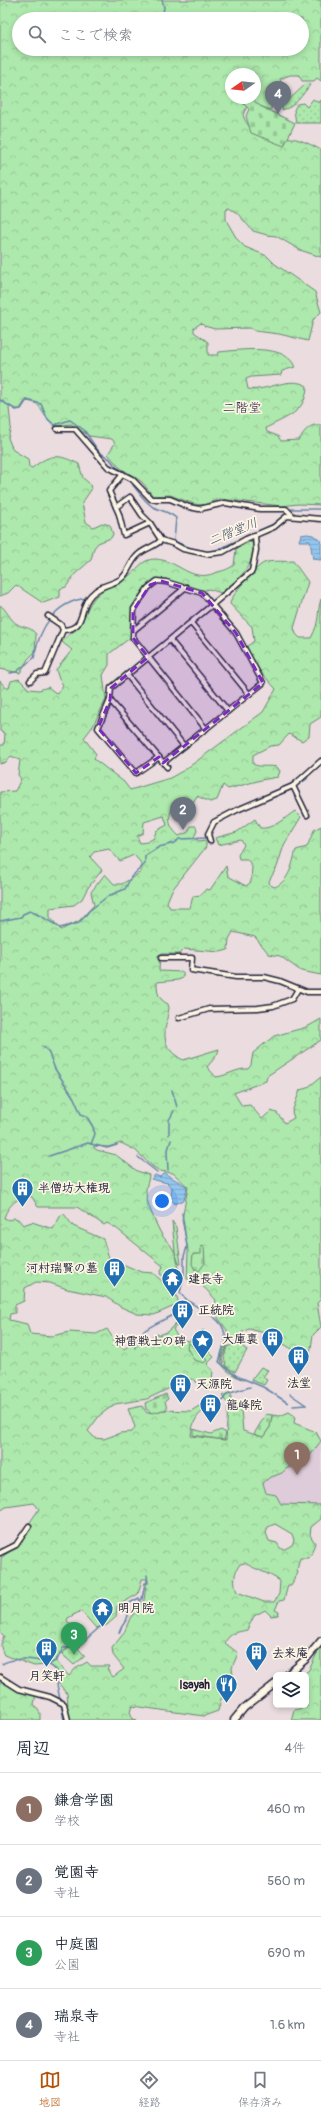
<!DOCTYPE html>
<html lang="ja">
<meta charset="utf-8">
<style>
:root{--surface:#fff;--page:#f2f2f3;--text:#1f2937;--muted:#747a83;--line:#e0e1e3;--accent:#b45309}
body{margin:0;font-family:Pangolin,"Klee One",sans-serif;background:var(--page);color:var(--text)}
.controls{position:absolute;right:12px;bottom:12px;display:grid;overflow:hidden;border-radius:6px;box-shadow:0 2px 6px #0003}
.controls button{width:36px;height:36px;display:grid;place-items:center;padding:0;border:0;border-bottom:1px solid var(--line);background:var(--surface);color:var(--text);font:20px sans-serif}
.compass{position:absolute;left:225px;top:68px;width:36px;height:36px;border-radius:50%;background:var(--surface);box-shadow:0 2px 6px #0003;rotate:256deg}
.you{position:absolute;left:162px;top:1201px;width:14px;height:14px;margin:-10px;border:3px solid #fff;border-radius:50%;background:#1a73e8;box-shadow:0 0 0 6px #1a73e833}
.badge{display:grid;place-items:center;width:26px;height:26px;border-radius:50%;background:var(--accent);color:#fff;font-size:13px;font-weight:700}
.pin{position:absolute;translate:-50% -33px;filter:drop-shadow(0 1px 2px #0008)}
.pin::after{content:'';position:absolute;top:21px;width:14px;height:12px;background:inherit;clip-path:polygon(0 0,100% 0,50% 100%)}
.list{margin:0;padding:0;list-style:none}
h2{display:flex;justify-content:space-between;align-items:center;height:52px;margin:0;padding:0 16px;font-size:17px}
h2 small{font-size:13px;font-weight:400;color:var(--muted)}
.list li{display:grid;grid-template-columns:26px 1fr auto;gap:12px;align-items:center;box-sizing:border-box;height:72px;padding:0 16px;border-top:1px solid var(--line)}
.list b{display:block;font-size:15px;white-space:nowrap}
.list p{margin:0;font-size:13px;white-space:nowrap;color:var(--muted)}
.list em{font-size:13px;font-style:normal;color:var(--muted)}
.icon{flex:none;width:22px;height:22px;fill:none;stroke:currentColor;stroke-width:2;stroke-linecap:round;stroke-linejoin:round}
.map{position:relative;flex:none;width:321px;height:1720px;overflow:hidden}
.search{position:absolute;background:var(--surface);box-shadow:0 2px 6px #0003;left:12px;right:12px;top:12px;height:44px;display:flex;align-items:center;gap:10px;box-sizing:border-box;padding:0 14px;border-radius:22px;color:var(--muted);font-size:15px}
.sheet{height:340px;background:var(--surface)}
nav{display:flex;justify-content:space-around;align-items:center;box-sizing:border-box;height:56px;border-top:1px solid var(--line);background:var(--surface);font-size:11px;color:var(--muted)}
nav a{display:grid;justify-items:center;gap:2px}
nav .on{color:var(--accent)}
.map>svg:first-child{display:block}
.built{fill:#dfccdb}
.forest{fill:url(#forest-crowns);stroke:#688574;fill-rule:evenodd}
.cemetery{fill:url(#cemetery-stones);stroke:#688574}
.park{fill:url(#park-dots);stroke:#688574}
.water{fill:url(#water-rules);stroke:#6584a7}
.lines{fill:none;stroke-linecap:round;stroke-linejoin:round}
.stream{stroke:#6584a7;stroke-width:1.5}
.street-casing{stroke:#22223b;stroke-width:7}
.primary-casing{stroke:#22223b;stroke-width:9}
.street{stroke:#fcf5e5;stroke-width:4}
.primary{stroke:#fcf5e5;stroke-width:6}
.marked{fill:#7b2cbf;fill-opacity:0.2;stroke:#7b2cbf;stroke-width:3;stroke-dasharray:8 5;stroke-linejoin:round}
.labels{text-anchor:middle;dominant-baseline:central;stroke-width:3.5;stroke-linejoin:round;paint-order:stroke}
.poi-label{font-size:12px;font-weight:bold;fill:#22223b;stroke:#fcf5e5;text-anchor:start}
.neighbourhood-label{font-size:13px;fill:#22223b;stroke:#fcf5e5}
.water-label{font-size:13px;font-style:italic;fill:#445371;stroke:#fcf5e5}
</style>
<div class="map">
<svg width="321" height="1720" viewBox="0 0 321 1720">
<defs>
<pattern id="forest-crowns" width="20" height="18" patternUnits="userSpaceOnUse"><rect width="20" height="18" fill="#ade8ac"/><path d="M2 6a3 3 0 1 1 6 0M12 15a3 3 0 1 1 6 0" fill="none" stroke="#95c795"/></pattern>
<pattern id="cemetery-stones" width="16" height="16" patternUnits="userSpaceOnUse"><rect width="16" height="16" fill="#ade8ac"/><path d="M2 7V4a2 2 0 0 1 4 0v3zM10 15v-3a2 2 0 0 1 4 0v3z" fill="#95c795"/></pattern>
<pattern id="park-dots" width="8" height="8" patternUnits="userSpaceOnUse"><rect width="8" height="8" fill="#ade8ac"/><path d="M2 2h.1M6 6h.1" fill="none" stroke="#95c795" stroke-width="1.8" stroke-linecap="round"/></pattern>
<pattern id="water-rules" width="6" height="5" patternUnits="userSpaceOnUse"><rect width="6" height="5" fill="#92c6ef"/><path d="M0 2.5h6" fill="none" stroke="#7eaace"/></pattern>
</defs>
<rect width="100%" height="100%" fill="#ebdddf"/>
<filter id="ink" filterUnits="userSpaceOnUse"><feTurbulence type="fractalNoise" baseFrequency=".025" numOctaves="2"/><feDisplacementMap in="SourceGraphic" scale="8" xChannelSelector="R" yChannelSelector="G"/><feConvolveMatrix kernelMatrix="1 2 1 2 8 2 1 2 1" color-interpolation-filters="sRGB"/></filter>
<g filter="url(#ink)">
<path class="built" d="M321 1442V1506L281 1505 276 1495 267 1492 257 1494 253 1479Z"/>
<g class="forest">
<path d="M0 0H321V81L317 78 314 81H302L299 75H290L280 79 285 95 272 100 271 110 254 104 249 98H255V74H231V98H241L247 106 243 115C251 139 272 136 292 138 302 140 312 145 321 150V257L300 250 276 236 267 235 253 231 237 213 229 208 226 209V220L237 239 245 247 267 256 275 264 315 292 321 312 313 320 308 341 279 334 255 331 250 328 215 329 204 326 201 323 194 328V332L208 342V355H218L219 352C240 350 286 343 295 367L282 371 281 375 251 377 246 379 248 389C267 392 289 375 307 386 306 413 286 417 266 428L267 432 278 436 281 441 299 440C304 431 310 423 321 425V505L298 504 282 506 220 499 203 505 194 504 170 495 153 496 142 482 119 467 108 454 115 443 112 439 89 436 71 424 56 426C53 423 48 421 46 417 37 406 42 403 25 401L20 409H14L11 406 9 408 11 427 8 438 13 450 28 459 29 467 32 468C51 453 58 454 79 464L83 478 90 484 91 490 82 503 86 522 93 527 102 523 110 525 113 534 111 538 98 543 94 548 91 560 75 574 66 587 60 589V597L43 603 16 585 8 593 0 596ZM19 19H302V49H19Z"/>
<path d="M249 542 254 543C254 567 239 579 221 593L209 589 201 591 162 580C135 596 128 605 131 637L109 654V665L103 675 106 699 93 726 84 738 96 754 94 759 124 782 130 790 170 778 186 769 263 712 276 689 260 671 245 648 254 641 252 627 230 604C231 595 255 567 264 563 271 560 284 562 293 561L308 582 294 628 296 634 300 638H311C321 619 316 616 321 599V717L310 724 309 736 302 741 289 734 279 745 270 746 253 755V764C260 768 269 765 277 767L280 771 278 777 261 780 228 789 223 785 217 800 210 802 197 796 192 804 174 805C167 818 168 826 179 836L188 832 191 826H196L197 831 194 837 199 841 206 840V847L172 890 167 902 170 908H190L193 896 201 895 206 889 210 890 226 866 228 876 246 886 251 882 252 866 247 859H239L238 855 244 845 241 840 218 845 215 838 237 832 255 819 260 828C272 830 286 817 295 811L301 817 284 845 277 867 269 881 270 885 275 887C290 880 292 864 296 850L307 847 314 830 321 826V975L301 971 280 956 269 954 255 937 233 932 229 939 228 950 220 952 184 949 179 954H160L159 971 183 972V978L178 980 157 982C157 993 158 999 168 1004L169 1008C165 1032 158 1046 183 1060L219 1049 217 1055 207 1067 216 1077C227 1076 237 1068 248 1069L251 1065 253 1053 274 1036 307 1027 321 1019V1040L267 1076 266 1081 234 1093 242 1106 250 1105 262 1119 271 1111 277 1113 285 1123 294 1118 292 1112 300 1090 307 1088 321 1077V1299L317 1303 321 1327 313 1335 310 1355 290 1348 269 1334 249 1329 244 1331 228 1342 222 1358 224 1366 241 1379C205 1361 229 1355 227 1330L213 1311 216 1300C207 1291 200 1280 187 1279L188 1250 182 1220 188 1187 173 1173 160 1171 152 1166 135 1150 121 1143 108 1147 95 1146 94 1148 97 1150 116 1155 137 1171 149 1175C149 1181 146 1185 146 1190 145 1200 157 1227 162 1235 165 1240 170 1243 173 1249 178 1258 179 1270 180 1280L175 1283 160 1274 163 1266 116 1228 107 1223 104 1225 77 1207H38L32 1197C19 1194 7 1207 4 1218L9 1220 14 1218 18 1219 23 1225 32 1222 53 1229 61 1215 64 1214 73 1226 103 1239 109 1258 141 1272 153 1273 176 1294 179 1304 154 1315 137 1314 121 1307 106 1297 67 1289 50 1283 36 1282 25 1288 24 1301 15 1305V1313L10 1314 9 1320 27 1324 30 1334 52 1336 70 1332 96 1334 107 1329 116 1343 124 1349 133 1343 142 1332 145 1339H150L157 1334 159 1335 167 1332 176 1323 179 1324 173 1329C177 1337 180 1340 189 1341L203 1330 206 1336 203 1339 205 1348 214 1357 207 1364 213 1371 211 1388 207 1390 192 1379 176 1383 172 1387 147 1399 115 1404 100 1415 88 1431 95 1438 104 1439 120 1433 132 1432 135 1427 128 1409 142 1406 147 1413 164 1410 191 1411 199 1406 203 1411C195 1417 192 1426 191 1436L226 1440 228 1404 222 1396 231 1392V1405L241 1409 243 1431 263 1437 270 1427 272 1415 280 1416 289 1412 295 1416 294 1423 316 1432 321 1441 309 1457 286 1469 282 1473 269 1478 263 1483 266 1493 276 1495 281 1504 321 1505V1519L311 1527 310 1535 315 1543 311 1555 308 1558H300L297 1570 298 1573 291 1585H288L284 1600 279 1601 275 1610 279 1612 278 1615 271 1616 265 1610 254 1616 247 1630C238 1632 229 1633 225 1643L238 1653 232 1668 233 1676 229 1690 221 1699 218 1711 204 1716 132 1706 130 1712 133 1719 137 1720H67L65 1708 68 1705 67 1693 59 1684 54 1668 49 1665 34 1666 4 1655C0 1647 0 1644 4 1636L0 1632 1 1558 11 1550 39 1509 34 1503 6 1507 0 1511V792L15 791 21 779 18 775 20 760 11 756 6 762 0 764V745H4L5 734 0 731V681L6 688H9L11 681 19 679 29 689 39 690 48 687 57 694 63 685 59 679 56 670 72 650 62 642C67 634 77 631 79 626 85 616 88 605 95 597 103 588 116 585 126 578 137 571 141 559 155 559 179 560 190 583 215 573 223 570 226 571 234 565L236 549ZM164 816 167 825 156 831 154 838 147 842 140 843 137 836 143 833 144 822ZM109 849 120 861 134 855 141 863V872L122 884H114L105 874 91 892 94 905 79 921 61 930 50 917V908L74 905 82 899 87 889 102 870 90 857 94 852ZM275 1524 292 1534 294 1540 292 1545 285 1549H281L277 1543 269 1541 266 1533 268 1527ZM245 1563C256 1570 269 1573 280 1581L279 1594 274 1602H264L237 1592C233 1582 234 1572 240 1564ZM142 1579H147L144 1600 130 1618 124 1633 112 1648 113 1655 124 1669 113 1677 107 1669 110 1666H91L87 1662 75 1669 69 1676 55 1660 79 1637 74 1628 67 1621 68 1618 81 1611 96 1628 107 1625 116 1617 117 1606 138 1594Z"/>
<path d="M0 605C7 610 10 620 17 624 25 629 28 625 36 634L35 652 28 659 20 673 0 669Z"/>
<path d="M321 1645V1720H291L294 1710 307 1707 306 1675H303L309 1670Z"/>
<path d="M0 1679 11 1687 36 1694 34 1704 40 1713V1720H0Z"/>
</g>
<g class="cemetery">
<path d="M238 98H251L260 106 295 123 284 146 251 133 246 116 249 109Z"/>
<path d="M172 1221 176 1227 181 1264H179L175 1252Z"/>
<path d="M201 1246 204 1247 205 1263 199 1271 195 1270 192 1264 193 1254H201Z"/>
<path d="M188 1342 207 1360 204 1363 194 1360 187 1348Z"/>
<path d="M166 1394 168 1399 165 1401 167 1409 152 1413 146 1409 145 1403Z"/>
<path d="M266 1414 272 1415 270 1427 263 1437 254 1434Z"/>
<path d="M193 1429 211 1434 221 1430 226 1433 224 1440 193 1435Z"/>
</g>
<g class="park">
<path d="M307 83 310 85C302 95 296 107 282 110V106Z"/>
<path d="M313 99 319 103 321 100V123H296L294 110 297 104 303 103 307 107Z"/>
<path d="M237 1343 247 1350 235 1372 226 1366 224 1357 227 1347Z"/>
<path d="M261 1367 268 1370 263 1377 267 1380 264 1385 251 1380Z"/>
<path d="M75 1645 85 1656 74 1665 62 1654 66 1650Z"/>
</g>
<g class="water">
<path d="M307 534 313 535 321 541V560L313 559 310 541H299L301 535Z"/>
<path d="M164 1173 186 1186 187 1188 184 1200 175 1204 171 1199 172 1187 167 1183 151 1179 155 1175 160 1177Z"/>
</g>
<g class="lines">
<g class="stream">
<path d="M162 0 164 7 162 19"/>
<path d="M163 49V50"/>
<path d="M0 400 16 410 21 409 27 400 41 404 47 418 54 425 70 420 84 430 99 452 110 459 116 467 136 480 133 485C139 493 145 502 153 507 161 511 170 512 176 518L174 541"/>
<path d="M167 541H174L193 549"/>
<path d="M214 551 274 524 292 509H321"/>
<path d="M146 552 164 543"/>
<path d="M135 561 141 555"/>
<path d="M106 587C117 585 124 583 129 573"/>
<path d="M90 597 98 591"/>
<path d="M10 673 16 672 34 658C39 629 54 602 87 598"/>
<path d="M295 787 307 779 308 775"/>
<path d="M0 921 21 917 23 914 30 911C37 914 54 923 60 928L79 923 89 911 108 896 125 889 131 877 145 864V856L159 847 175 843 179 839 207 838"/>
<path d="M42 1046 48 1051 55 1069 74 1098 81 1114 87 1117 93 1127 95 1134 91 1144 107 1148 117 1145"/>
<path d="M172 1090 177 1107"/>
<path d="M169 1135V1120L174 1111"/>
<path d="M49 1156 88 1143 91 1144"/>
<path d="M138 1157 157 1172"/>
<path d="M168 1170 167 1153 171 1140"/>
<path d="M182 1213 187 1247 184 1256V1275"/>
<path d="M183 1279 180 1293C181 1294 182 1296 184 1297 197 1311 227 1315 225 1340"/>
<path d="M177 1311 185 1302"/>
<path d="M224 1344 219 1362 237 1376 263 1387 273 1393"/>
<path d="M135 1348C137 1327 160 1324 176 1313"/>
<path d="M274 1394 288 1403"/>
<path d="M290 1394 306 1405"/>
<path d="M220 1404 227 1394 250 1387"/>
<path d="M293 1406 306 1405"/>
<path d="M130 1612 141 1604 140 1601"/>
<path d="M119 1633C123 1619 132 1622 126 1605L139 1598 140 1601 142 1599 145 1583H148L147 1575"/>
<path d="M83 1642 101 1626"/>
<path d="M2 1664C18 1655 53 1658 60 1677L57 1684 60 1700"/>
<path d="M50 1664 57 1660 63 1648 79 1647 81 1644"/>
<path d="M61 1704 64 1720"/>
</g>
<defs>
<g id="street">
<path d="M57 429H75L108 467 132 479 151 499H170L189 507 199 509 225 503 260 509H286L292 515"/>
<path d="M123 474 109 491 119 514 124 535 150 523 161 540 174 544 183 549 207 554 223 552 246 539 274 527 287 516 321 519"/>
<path d="M116 507 130 497 142 515 150 523"/>
<path d="M48 616 61 625 63 630C87 629 78 608 91 595 103 582 114 586 123 577 129 571 131 561 138 555 145 548 155 547 161 540"/>
<path d="M191 623 249 694"/>
<path d="M134 630 186 587"/>
<path d="M170 640 228 711"/>
<path d="M127 675 184 746"/>
<path d="M30 681 37 674 45 673 63 630"/>
<path d="M110 700 167 767"/>
<path d="M159 757 136 773 98 728 110 700 111 688 212 605 252 571 256 550 255 535"/>
<path d="M163 763 263 683 236 633 202 593 166 582 157 581 148 588 134 609 133 638 206 729"/>
<path d="M293 786 307 815"/>
<path d="M210 841 208 834 214 822 237 810 293 786 321 761"/>
<path d="M161 958H192L191 970 236 977H264L280 981 307 992H321"/>
<path d="M179 1018 209 1009 258 1008 273 1006 292 999 298 989"/>
<path d="M0 1553 16 1545 29 1526"/>
<path d="M0 1677 19 1689 50 1697 64 1704 68 1720"/>
</g>
<g id="primary">
<path d="M287 1675 306 1659 321 1641"/>
<path d="M234 1720 244 1708 276 1683"/>
</g>
</defs>
<use href="#street" class="street-casing"/>
<use href="#primary" class="primary-casing"/>
<use href="#street" class="street"/>
<use href="#primary" class="primary"/>
</g>
</g>
<path class="marked" d="M161 581 202 593 236 633 263 683 163 763 159 757 136 773 98 728 110 700 111 688 148 657 133 638V611L150 585Z"/>
<defs>
<symbol id="building-pin" viewBox="-11 -11 22 30"><path d="M0 17L-7.5 6A9.5 9.5 0 1 1 7.5 6Z" fill="#1f6fb2" stroke="#fcf5e5"/><path d="M-4-6H4V6H1V3H-1V6H-4ZM-2.5-4.3h1.7v1.8h-1.7ZM.8-4.3h1.7v1.8H.8ZM-2.5-1h1.7V.8h-1.7ZM.8-1h1.7V.8H.8Z" fill="#fff"/></symbol>
<symbol id="temple-pin" viewBox="-11 -11 22 30"><path d="M0 17L-7.5 6A9.5 9.5 0 1 1 7.5 6Z" fill="#1f6fb2" stroke="#fcf5e5"/><path d="M0-6L5-2H3V0L6.5 2.5H4V6H1.5V3h-3V6H-4V2.5H-6.5L-3 0V-2H-5Z" fill="#fff"/></symbol>
<symbol id="sight-pin" viewBox="-11 -11 22 30"><path d="M0 17L-7.5 6A9.5 9.5 0 1 1 7.5 6Z" fill="#1f6fb2" stroke="#fcf5e5"/><path d="M0-6L1.8-2.2L6-1.7L2.9 1.2L3.7 5.4L0 3.3L-3.7 5.4L-2.9 1.2L-6-1.7L-1.8-2.2Z" fill="#fff"/></symbol>
<symbol id="restaurant-pin" viewBox="-11 -11 22 30"><path d="M0 17L-7.5 6A9.5 9.5 0 1 1 7.5 6Z" fill="#1f6fb2" stroke="#fcf5e5"/><path d="M-5-6h1v4h1v-4h1v4h1v-4h1v5L-1.5 .5V6h-2V.5L-5-1ZM5-6V6H3V1.5H1.5Q1.5-4 5-6Z" fill="#fff"/></symbol>
</defs>
<g fill-rule="evenodd">
<use href="#building-pin" x="10" y="1176" width="25" height="34"/>
<use href="#building-pin" x="102" y="1256" width="25" height="34"/>
<use href="#temple-pin" x="160" y="1266" width="25" height="34"/>
<use href="#building-pin" x="170" y="1298" width="25" height="34"/>
<use href="#building-pin" x="260" y="1326" width="25" height="34"/>
<use href="#sight-pin" x="190" y="1328" width="25" height="34"/>
<use href="#building-pin" x="286" y="1344" width="25" height="34"/>
<use href="#building-pin" x="168" y="1372" width="25" height="34"/>
<use href="#building-pin" x="198" y="1392" width="25" height="34"/>
<use href="#temple-pin" x="90" y="1596" width="25" height="34"/>
<use href="#building-pin" x="34" y="1636" width="25" height="34"/>
<use href="#building-pin" x="244" y="1640" width="25" height="34"/>
<use href="#restaurant-pin" x="214" y="1672" width="25" height="34"/>
</g>
<g class="labels">
<g class="poi-label">
<text x="38" y="1188">半僧坊大権現</text>
<text x="98" y="1268" text-anchor="end">河村瑞賢の墓</text>
<text x="188" y="1279">建長寺</text>
<text x="198" y="1310">正統院</text>
<text x="258" y="1339" text-anchor="end">大庫裏</text>
<text x="186" y="1341" text-anchor="end">神雷戦士の碑</text>
<text x="299" y="1383" text-anchor="middle">法堂</text>
<text x="196" y="1384">天源院</text>
<text x="226" y="1405">龍峰院</text>
<text x="118" y="1608">明月院</text>
<text x="272" y="1653">去来庵</text>
<text x="47" y="1676" text-anchor="middle">月笑軒</text>
<text x="210" y="1685" text-anchor="end">Isayah</text>
</g>
<g class="neighbourhood-label">
<text x="242" y="408">二階堂</text>
</g>
<g class="water-label">
<text transform="translate(233 532) rotate(-22)">二階堂川</text>
</g>
</g>
</svg>
<div class="controls">
<button><svg class="icon" aria-label="layers" viewBox="0 0 24 24"><path d="M12 4l9 5-9 5-9-5zM3 14l9 5 9-5"/></svg></button>
</div>
<svg class="compass" viewBox="-18 -18 36 36"><path d="M0-13l5 13h-10z" fill="#e53935"/><path d="M0 13l5-13h-10z" fill="#747a83"/></svg>
<div class="you"></div>
<div class="pin badge" style="left:297px;top:1475px;background:#8d6e63">1</div>
<div class="pin badge" style="left:183px;top:830px;background:#6b7280">2</div>
<div class="pin badge" style="left:74px;top:1655px;background:#2e9e5b">3</div>
<div class="pin badge" style="left:278px;top:114px;background:#6b7280">4</div>
<div class="search"><svg class="icon" aria-label="search" viewBox="0 0 24 24"><circle cx="10" cy="10" r="6"/><path d="M15 15l6 6"/></svg>ここで検索</div>
</div>
<section class="sheet">
<h2>周辺<small>4件</small></h2>
<ul class="list">
<li><span class="badge" style="background:#8d6e63">1</span><div><b>鎌倉学園</b><p>学校</p></div><em>460 m</em></li>
<li><span class="badge" style="background:#6b7280">2</span><div><b>覚園寺</b><p>寺社</p></div><em>560 m</em></li>
<li><span class="badge" style="background:#2e9e5b">3</span><div><b>中庭園</b><p>公園</p></div><em>690 m</em></li>
<li><span class="badge" style="background:#6b7280">4</span><div><b>瑞泉寺</b><p>寺社</p></div><em>1.6 km</em></li>
</ul>
</section>
<nav>
<a class="on"><svg class="icon" aria-label="map" viewBox="0 0 24 24"><path d="M3 6l6-2 6 2 6-2v14l-6 2-6-2-6 2zM9 4v14M15 6v14"/></svg>地図</a>
<a><svg class="icon" aria-label="directions" viewBox="0 0 24 24"><path d="M12 3l9 9-9 9-9-9zM9 14v-3h6M13 9l2 2-2 2"/></svg>経路</a>
<a><svg class="icon" aria-label="saved" viewBox="0 0 24 24"><path d="M7 4h10v16l-5-4-5 4z"/></svg>保存済み</a>
</nav>
